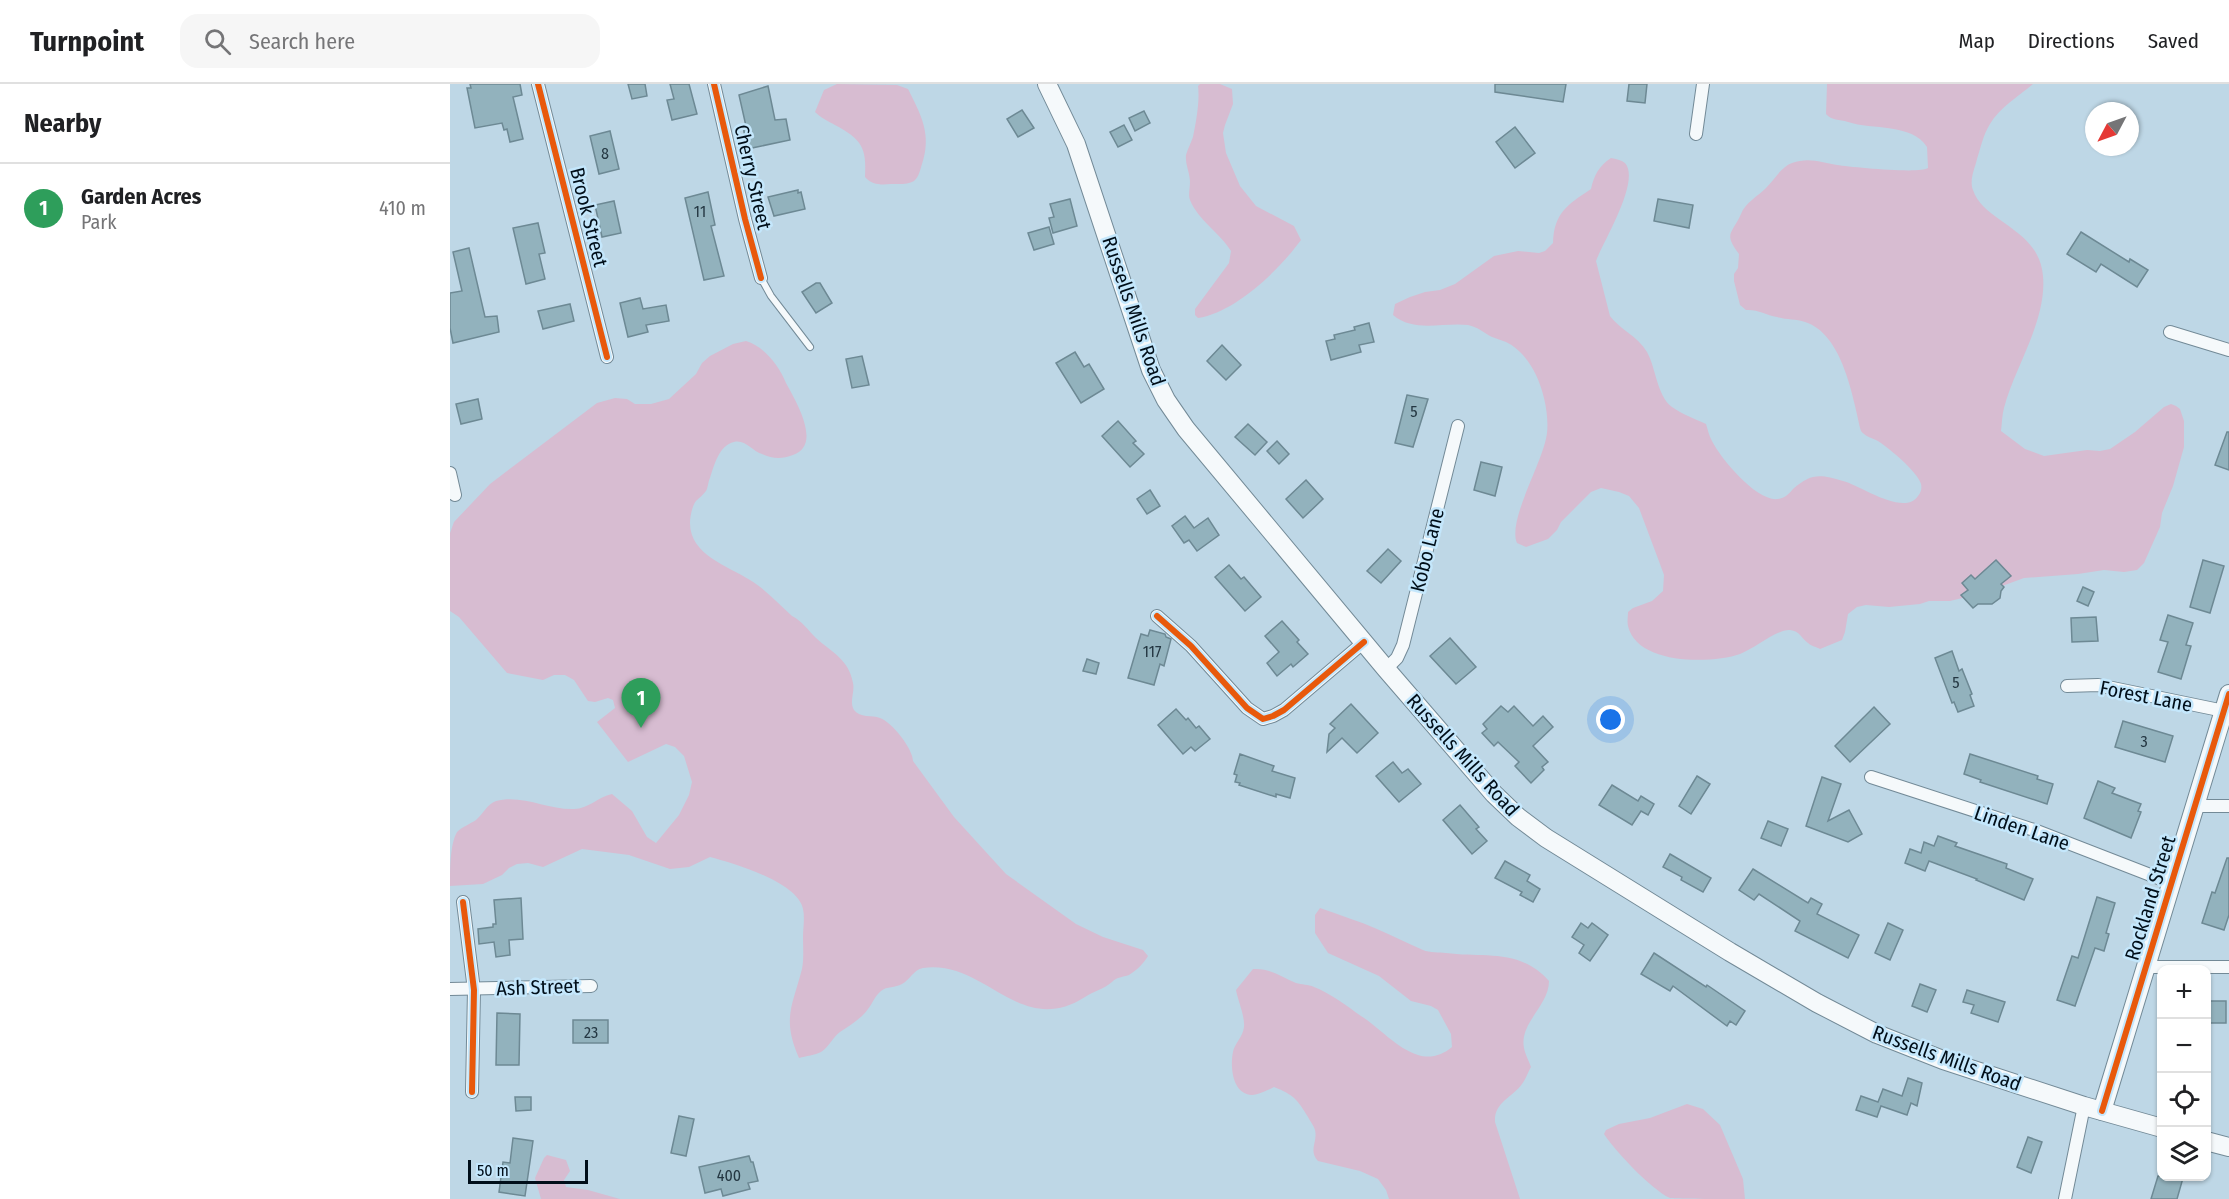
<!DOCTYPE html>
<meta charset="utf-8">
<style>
:root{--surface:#fff;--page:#f6f6f6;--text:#202124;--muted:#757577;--line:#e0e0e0;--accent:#7c3aed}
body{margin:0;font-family:"Fira Sans Condensed",sans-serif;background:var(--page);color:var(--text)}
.controls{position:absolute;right:18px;bottom:18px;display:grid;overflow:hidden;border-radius:12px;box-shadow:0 2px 4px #0004}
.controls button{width:54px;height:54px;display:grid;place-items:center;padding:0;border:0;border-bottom:2px solid var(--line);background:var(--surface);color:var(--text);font:30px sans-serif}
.compass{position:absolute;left:1635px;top:18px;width:54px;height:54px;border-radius:50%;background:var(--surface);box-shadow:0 2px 4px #0004;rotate:229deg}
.scale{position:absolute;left:18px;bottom:15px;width:120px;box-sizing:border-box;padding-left:6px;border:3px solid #000e19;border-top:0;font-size:16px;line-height:21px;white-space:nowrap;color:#000e19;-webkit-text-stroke:4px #c4e7fc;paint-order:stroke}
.you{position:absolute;left:1161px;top:636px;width:21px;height:21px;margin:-15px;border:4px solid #fff;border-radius:50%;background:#1a73e8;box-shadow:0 0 0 9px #1a73e833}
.badge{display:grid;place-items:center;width:39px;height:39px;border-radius:50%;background:var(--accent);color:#fff;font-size:20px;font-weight:700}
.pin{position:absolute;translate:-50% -50px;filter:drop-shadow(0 2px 3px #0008)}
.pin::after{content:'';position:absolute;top:32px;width:21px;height:18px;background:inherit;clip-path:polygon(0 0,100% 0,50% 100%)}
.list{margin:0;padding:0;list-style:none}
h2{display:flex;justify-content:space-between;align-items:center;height:78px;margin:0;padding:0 24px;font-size:26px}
h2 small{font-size:20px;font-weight:400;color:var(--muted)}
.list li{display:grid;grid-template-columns:39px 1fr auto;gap:18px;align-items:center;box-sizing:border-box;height:90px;padding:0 24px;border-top:2px solid var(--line)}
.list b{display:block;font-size:22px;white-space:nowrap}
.list p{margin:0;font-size:20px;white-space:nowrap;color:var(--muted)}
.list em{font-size:20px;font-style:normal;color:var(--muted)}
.icon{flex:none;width:33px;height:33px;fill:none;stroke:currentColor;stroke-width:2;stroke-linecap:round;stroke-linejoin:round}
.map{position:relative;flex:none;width:1779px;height:1115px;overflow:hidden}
header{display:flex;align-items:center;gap:36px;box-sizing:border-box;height:84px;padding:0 30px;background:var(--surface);border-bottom:2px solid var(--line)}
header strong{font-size:28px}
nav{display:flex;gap:33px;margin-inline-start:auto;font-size:21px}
.search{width:420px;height:54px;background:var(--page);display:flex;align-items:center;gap:15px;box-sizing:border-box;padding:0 21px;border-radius:18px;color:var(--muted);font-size:22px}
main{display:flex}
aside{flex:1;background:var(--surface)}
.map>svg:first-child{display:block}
.green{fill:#d7bcd1}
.building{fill:#92b2bd;stroke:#6d8994;stroke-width:1.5}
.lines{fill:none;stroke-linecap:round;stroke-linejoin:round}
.lane-casing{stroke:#738a97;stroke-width:8}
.street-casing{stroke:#738a97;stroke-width:14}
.secondary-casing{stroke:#738a97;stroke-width:20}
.lane{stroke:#f5f9fb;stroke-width:6}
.street{stroke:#f5f9fb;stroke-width:12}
.secondary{stroke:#f5f9fb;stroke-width:18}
.cycleway-casing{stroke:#c4e7fc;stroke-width:10}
.cycleway{stroke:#e8590c;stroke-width:6}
.labels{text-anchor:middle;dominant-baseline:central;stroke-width:5;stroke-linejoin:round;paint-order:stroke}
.number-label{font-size:16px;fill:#243742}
.street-label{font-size:20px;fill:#000e19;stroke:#c4e7fc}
</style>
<header>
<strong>Turnpoint</strong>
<div class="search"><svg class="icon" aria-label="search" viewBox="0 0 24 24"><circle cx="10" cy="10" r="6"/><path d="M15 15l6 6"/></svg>Search here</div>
<nav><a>Map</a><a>Directions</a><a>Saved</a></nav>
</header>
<main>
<aside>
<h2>Nearby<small></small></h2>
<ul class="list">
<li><span class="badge" style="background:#2e9e5b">1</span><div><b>Garden Acres</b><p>Park</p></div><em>410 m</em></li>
</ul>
</aside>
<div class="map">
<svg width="1779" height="1115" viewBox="0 0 1779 1115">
<rect width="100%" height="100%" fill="#bed7e6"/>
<g class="green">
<path d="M387 0 447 1 458 5C471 31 482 50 472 80 470 86 469 93 464 97 458 101 448 100 441 100 431 101 422 101 415 93 417 63 411 55 385 41 378 37 371 34 365 28L374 6Z"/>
<path d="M750 0H770L782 5 783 20 775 41 773 49 776 69 790 102 806 122 844 142 851 156C829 186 786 228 748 234L745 231V225L779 179 781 167C770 149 748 136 740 116 738 111 740 104 740 98 740 89 735 80 736 71 738 64 741 59 743 53 746 38 750 17 748 2Z"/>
<path d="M1377 0H1583C1569 12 1549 24 1540 40 1533 51 1531 63 1527 75 1525 84 1519 96 1523 106 1534 139 1589 144 1593 192 1597 237 1565 282 1554 324 1552 331 1552 339 1551 347L1575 365 1594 372 1637 366 1650 367 1660 365 1685 348 1714 323 1721 320 1726 322 1730 325 1734 337V363L1723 402 1712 429 1710 443 1694 479 1687 486 1674 488 1654 486 1628 490 1574 494 1533 509 1500 517H1479L1470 520 1439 523 1416 521 1407 523 1398 530 1395 548 1392 556 1370 565C1367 563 1361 562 1358 559 1351 554 1350 547 1340 546 1327 545 1304 565 1290 570 1261 580 1187 581 1178 542 1177 538 1178 532 1178 528L1183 524 1202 517 1213 507 1214 491 1210 480 1189 424 1179 412 1169 408 1151 404 1141 408 1111 438 1107 446 1098 455 1076 463 1067 459C1057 436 1094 377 1097 349 1099 331 1094 308 1086 291 1080 278 1069 264 1056 258 1051 256 1047 255 1042 253 1034 249 1028 243 1018 241 993 238 964 249 943 231L945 220 960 213 975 208 990 206 1005 200 1044 172 1068 167 1089 169 1095 167 1103 159C1104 129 1117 121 1141 105 1144 91 1149 82 1161 74 1166 75 1171 76 1175 79 1191 97 1153 158 1146 177L1160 232C1169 245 1188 252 1197 268 1206 284 1207 312 1222 323 1232 330 1245 335 1256 340 1258 346 1259 352 1262 357 1271 375 1307 418 1328 415 1335 414 1339 410 1343 405 1361 389 1370 390 1393 397 1410 401 1454 433 1468 412 1471 408 1472 405 1471 400 1468 388 1437 362 1426 356 1419 353 1415 352 1411 347 1403 314 1393 250 1355 238 1346 235 1336 236 1327 233 1316 231 1307 225 1296 226L1290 221 1284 197V190L1288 184 1289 170C1273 149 1282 150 1291 130 1295 119 1308 112 1316 104 1324 96 1331 83 1342 79 1358 73 1371 78 1387 81 1401 83 1470 90 1478 84L1477 63C1462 39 1422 46 1398 38 1389 35 1382 37 1376 30Z"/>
<path d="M296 257C315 263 329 282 336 299 345 316 373 361 343 371 332 375 323 375 312 370 302 367 295 355 284 358 269 361 264 382 260 394 258 398 258 404 256 407 253 411 249 414 246 417 242 422 240 433 240 439 240 471 278 482 300 496 315 505 329 520 342 532 352 537 358 546 366 554 381 568 399 575 403 599 405 608 399 618 404 626 410 634 422 631 430 634 442 638 463 665 463 677L504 733 556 790 626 840 653 853 693 866 698 872C693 880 687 886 679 891 673 893 667 893 662 898 652 906 644 907 635 913 569 955 536 875 473 884 463 886 460 896 452 900 445 904 437 902 431 907 424 913 423 919 418 925 411 935 399 942 390 948 383 953 379 963 371 968 365 971 356 972 349 974 332 935 342 923 352 885 354 875 353 863 353 853 353 844 355 834 353 825 348 798 283 779 260 773L239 783 220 785 179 771 132 765 93 783 78 779 67 780 59 784 52 791 33 800 0 802C0 786 0 760 7 748 12 743 20 740 26 736 33 730 37 720 46 717 72 710 98 726 124 725 138 725 148 713 162 710L182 727 197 753 206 759 229 731 239 711 242 698 234 672 225 663 216 660 178 678 147 638 165 624 163 616 158 614 145 618 138 617 124 596 115 591H104L93 596 57 589 9 533 0 527V449L4 438 40 400 147 319 165 314 177 315 185 320H201L219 315 246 290 252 279 260 272 283 260Z"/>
<path d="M870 824C889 831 909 837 927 845 943 852 957 859 973 866 980 869 989 868 996 869 1034 874 1070 864 1099 897 1099 922 1069 939 1074 964 1075 970 1079 977 1081 983 1078 988 1076 995 1072 1000 1062 1014 1044 1018 1045 1038L1070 1115H939L936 1106 928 1095 910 1087 868 1077C858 1066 868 1058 865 1046 864 1042 860 1037 858 1033 847 1015 844 1011 824 1003 818 1006 808 1011 802 1011 782 1010 780 982 783 968 784 960 793 953 794 943 795 932 788 917 786 906L803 885C820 884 831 893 846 899 852 901 858 900 864 903 880 909 897 922 911 932 930 944 946 964 968 971 980 975 993 971 1002 963L1001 950 988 926 981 922 961 917 929 892 878 869 865 849V831Z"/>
<path d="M1237 1020 1253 1025 1270 1041 1293 1095 1295 1115C1282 1115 1228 1115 1220 1114 1202 1106 1165 1067 1154 1050L1156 1046 1169 1040 1200 1034Z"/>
<path d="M97 1071 116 1076 120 1087 114 1096 116 1103 138 1106 170 1115H91L85 1094 94 1074Z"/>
</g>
<g class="building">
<path d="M20 0H70L72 11 63 13 73 55 60 58 57 45 54 46 52 39 25 44 17 4H21Z"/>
<path d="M178 0H195L197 12 182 15Z"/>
<path d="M220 0H239L247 30 222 36 217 16 224 15Z"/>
<path d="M1045 0H1116L1113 18 1045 8Z"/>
<path d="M1179 0H1197L1195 19 1177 17Z"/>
<path d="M318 2 325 36 336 35 340 56 297 65 293 42H296L289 11Z"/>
<path d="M572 26 584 44 568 53 557 35Z"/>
<path d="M694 27 700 39 685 47 679 34Z"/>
<path d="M674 41 682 56 668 63 660 48Z"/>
<path d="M1065 43 1085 69 1065 84 1046 58Z"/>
<path d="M160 47 169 85 149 90 140 52Z"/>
<path d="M348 106V109L351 108 355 125 324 132 318 113Z"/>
<path d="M258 108 265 141 261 142 274 192 254 196 235 114Z"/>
<path d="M620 115 627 142 603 149 599 134 604 133 600 120Z"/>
<path d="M1208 115 1243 121 1239 144 1204 137Z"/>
<path d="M164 117 171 149 152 153 145 121Z"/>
<path d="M88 139 95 169 89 170 95 195 76 200 63 144Z"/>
<path d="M599 143 604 160 584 166 578 149Z"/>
<path d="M1631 148 1679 178 1680 175 1698 186 1687 203 1651 180 1646 188 1617 170Z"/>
<path d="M19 164 35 233 47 232 49 248 3 259 0 244V209L12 207 3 168Z"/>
<path d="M366 199H370L382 219 366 229 352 208Z"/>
<path d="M190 214 193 225 216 221 219 237 196 241 198 248 178 253 170 219Z"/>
<path d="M120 220 124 237 93 245 88 227Z"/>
<path d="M919 239 924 258 909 261 911 268 881 276 876 257 885 255 884 251 905 246 904 243Z"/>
<path d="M772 261 791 281 776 296 757 277Z"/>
<path d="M625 268 634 283 639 280 654 305 631 319 606 279Z"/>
<path d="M412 272 419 301 402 304 396 275Z"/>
<path d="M957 311 978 315 963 363 945 359Z"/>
<path d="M28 315 32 335 11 340 6 320Z"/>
<path d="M668 337 686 357 683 359 694 370 680 383 652 352Z"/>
<path d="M798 340 817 358 805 371 785 353Z"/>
<path d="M1777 348H1779V386L1765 381Z"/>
<path d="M827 357 839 370 829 380 817 367Z"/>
<path d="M1031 378 1052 383 1045 412 1024 406Z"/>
<path d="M856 396 873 415 853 434 836 415Z"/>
<path d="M700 406 710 422 697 430 687 415Z"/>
<path d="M735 432 744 444 758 434 769 451 747 467 739 456 734 459 722 442Z"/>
<path d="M938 465 951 477 931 499 917 487Z"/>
<path d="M1546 476 1561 492 1551 500 1554 503 1551 507 1550 514 1542 520H1528L1523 524 1511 511 1518 506 1512 499 1521 491 1525 495Z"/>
<path d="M1753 476 1774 482 1760 529 1740 523Z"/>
<path d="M779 481 791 495 794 493 811 513 795 527 765 493Z"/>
<path d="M1633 503 1644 508 1638 522 1627 517Z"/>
<path d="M1718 531 1743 539 1736 561 1741 562 1731 595 1708 588 1718 558 1710 556Z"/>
<path d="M1646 533 1648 557 1622 558 1621 534Z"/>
<path d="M832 537 849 556 847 558 858 570 843 583 841 580 827 592 817 579 829 568 815 552Z"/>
<path d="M700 546 715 550 716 553 721 555 714 582 710 580 704 601 678 594 691 550 698 552Z"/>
<path d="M1000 554 1026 583 1006 600 980 572Z"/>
<path d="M1502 567 1509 587 1512 585 1522 610 1520 611 1524 622 1508 628 1504 618 1502 619 1485 574Z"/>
<path d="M637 575 649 579 646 590 633 587Z"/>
<path d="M901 620 928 649 907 669 892 654 877 668 879 650 885 644 880 640Z"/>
<path d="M1051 622 1058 628 1064 622 1083 642 1093 632 1103 643 1083 662 1098 678 1092 683 1094 686 1081 699 1065 682 1069 678 1048 658 1044 662 1032 649 1037 645 1033 640Z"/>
<path d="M1424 623 1440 640 1400 678 1385 662Z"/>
<path d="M726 625 736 636 738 634 746 644 749 642 760 655 745 667 741 663 733 670 708 641Z"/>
<path d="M1673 637 1723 652 1715 678 1665 663Z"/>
<path d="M790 670 824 682 822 687 845 694 840 714 826 710V713L789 701 790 699 785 698 787 691 784 690Z"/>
<path d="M1520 670 1588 692 1587 695 1603 700 1597 720 1530 698 1531 696 1514 690Z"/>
<path d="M943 678 952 689 958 685 971 700 949 718 926 692Z"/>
<path d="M1247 692 1260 700 1241 730 1229 722Z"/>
<path d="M1372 693 1391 700 1378 737 1399 726 1412 750 1398 758 1356 742Z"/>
<path d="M1648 697 1665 704 1662 709 1691 720 1688 727 1691 728 1681 754 1634 734Z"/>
<path d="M1162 701 1188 717 1191 712 1204 720 1198 731 1191 727 1182 741 1149 721Z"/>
<path d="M1010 721 1029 743 1026 745 1037 757 1022 770 993 736Z"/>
<path d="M1318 737 1338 745 1331 762 1311 754Z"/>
<path d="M1488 752 1507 759 1505 762 1557 780 1556 784 1583 795 1574 816 1526 796 1527 795 1479 777 1475 787 1455 779 1460 765 1471 769 1474 758 1484 762Z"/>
<path d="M1220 770 1261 794 1253 808 1231 796 1232 793 1213 783Z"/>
<path d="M1777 774H1779V831L1774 846 1752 839 1762 808 1765 809Z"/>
<path d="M1055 777 1080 791 1077 797 1090 805 1083 818 1070 811 1072 808 1045 794Z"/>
<path d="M1303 785 1358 819 1361 814 1372 820 1367 830 1409 851 1398 874 1345 847 1350 837 1309 810 1304 816 1289 806Z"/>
<path d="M1647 813 1665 819 1656 849 1659 850 1654 867 1645 864 1625 922 1607 916 1622 872 1628 874Z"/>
<path d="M71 814 73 855 59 856 60 871 46 873 44 858 29 860 28 845 43 843V840H46L44 816Z"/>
<path d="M1131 839 1138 844 1142 839 1158 851 1140 877 1129 869 1134 861 1122 853Z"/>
<path d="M1438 839 1453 846 1440 876 1425 869Z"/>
<path d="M1204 869 1256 903 1257 901 1295 927 1286 941 1280 937 1277 942 1223 902 1220 907 1191 890Z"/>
<path d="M1470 900 1486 906 1477 928 1462 922Z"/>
<path d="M1517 906 1555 918 1548 938 1521 929 1524 921 1513 918Z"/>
<rect x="1756" y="917" width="20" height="22"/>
<path d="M47 929 70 930 69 981H46Z"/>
<rect x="123" y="936" width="35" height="23"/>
<path d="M1458 994 1472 999 1467 1022 1461 1019 1457 1031 1431 1022 1427 1033 1406 1026 1411 1012 1428 1018 1433 1005 1452 1012Z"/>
<path d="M65 1013H81V1026L66 1027Z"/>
<path d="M229 1032 244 1035 236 1072 221 1069Z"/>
<path d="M1578 1053 1592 1058 1581 1089 1567 1083Z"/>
<path d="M63 1054 83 1057 75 1112 49 1108 53 1078 60 1079Z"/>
<path d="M299 1072 301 1078H303L308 1097 298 1099 300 1105 273 1112 271 1105 255 1109 249 1083Z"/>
<path d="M1708 1092 1733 1094 1727 1115H1701Z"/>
</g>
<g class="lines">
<defs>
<path id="lane" d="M311 194 321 212 360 263"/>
<g id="street">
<path d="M88 0 157 273"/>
<path d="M264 0 295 135 311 194"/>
<path d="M1246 50 1253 0"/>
<path d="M1720 248 1779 266"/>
<path d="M0 389 5 411"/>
<path d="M707 532 741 562 797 624 813 635 823 632 834 626 914 558"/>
<path d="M936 585 947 574 953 561 1008 342"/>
<path d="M1617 602 1648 601 1774 627"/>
<path d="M1421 693 1587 747 1721 799"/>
<path d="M1745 722H1779"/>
<path d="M13 818 24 906 22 1008"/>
<path d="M1696 883H1779"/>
<path d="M0 905 141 902"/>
<path d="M1615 1115 1634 1022"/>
</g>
<g id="secondary">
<path d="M597 0 626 60 701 286 716 316 736 345 936 585 1044 710 1068 733 1096 754 1280 868 1367 919 1427 950 1493 976 1634 1022 1712 1044"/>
<path d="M1652 1027 1779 610"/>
<path d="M1756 1057 1779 1063"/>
</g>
</defs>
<use href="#lane" class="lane-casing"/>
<use href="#street" class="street-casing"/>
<use href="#secondary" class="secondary-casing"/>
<use href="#lane" class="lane"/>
<use href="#street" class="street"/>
<use href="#secondary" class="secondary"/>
<defs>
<g id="cycleway">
<path d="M88 0 157 273"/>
<path d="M264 0 295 135 311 194"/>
<path d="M707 532 741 562 797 624 813 635 823 632 834 626 914 558"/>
<path d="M13 818 24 906 22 1008"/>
<path d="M1652 1027 1779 610"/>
</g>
</defs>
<use href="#cycleway" class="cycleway-casing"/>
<use href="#cycleway" class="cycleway"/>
</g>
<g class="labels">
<g class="number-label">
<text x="155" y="69">8</text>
<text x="250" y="127">11</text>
<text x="964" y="327">5</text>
<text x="702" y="567">117</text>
<text x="1506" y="598">5</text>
<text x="1694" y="657">3</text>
<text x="141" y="948">23</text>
<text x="279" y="1091">400</text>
</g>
<g class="street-label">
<text transform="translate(303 93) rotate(77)">Cherry Street</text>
<text transform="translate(139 133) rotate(76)">Brook Street</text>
<text transform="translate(684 227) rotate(71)">Russells Mills Road</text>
<text transform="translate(977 466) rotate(-76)">Kobo Lane</text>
<text transform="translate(1696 612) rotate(11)">Forest Lane</text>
<text transform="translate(1013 671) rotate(48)">Russells Mills Road</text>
<text transform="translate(1572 744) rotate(19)">Linden Lane</text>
<text transform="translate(1700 814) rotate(-73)">Rockland Street</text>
<text transform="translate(88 903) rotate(-2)">Ash Street</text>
<text transform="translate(1497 974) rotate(20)">Russells Mills Road</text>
</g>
</g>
</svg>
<div class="controls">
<button>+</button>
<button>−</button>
<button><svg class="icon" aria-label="locate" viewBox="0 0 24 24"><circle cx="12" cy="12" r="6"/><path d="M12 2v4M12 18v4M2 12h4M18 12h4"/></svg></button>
<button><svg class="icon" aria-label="layers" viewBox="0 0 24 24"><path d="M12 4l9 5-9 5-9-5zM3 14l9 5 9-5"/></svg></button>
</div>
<svg class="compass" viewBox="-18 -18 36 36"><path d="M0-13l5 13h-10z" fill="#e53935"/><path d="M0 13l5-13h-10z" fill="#757577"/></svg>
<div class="scale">50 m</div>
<div class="you"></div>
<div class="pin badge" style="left:191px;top:644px;background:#2e9e5b">1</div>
</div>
</main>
